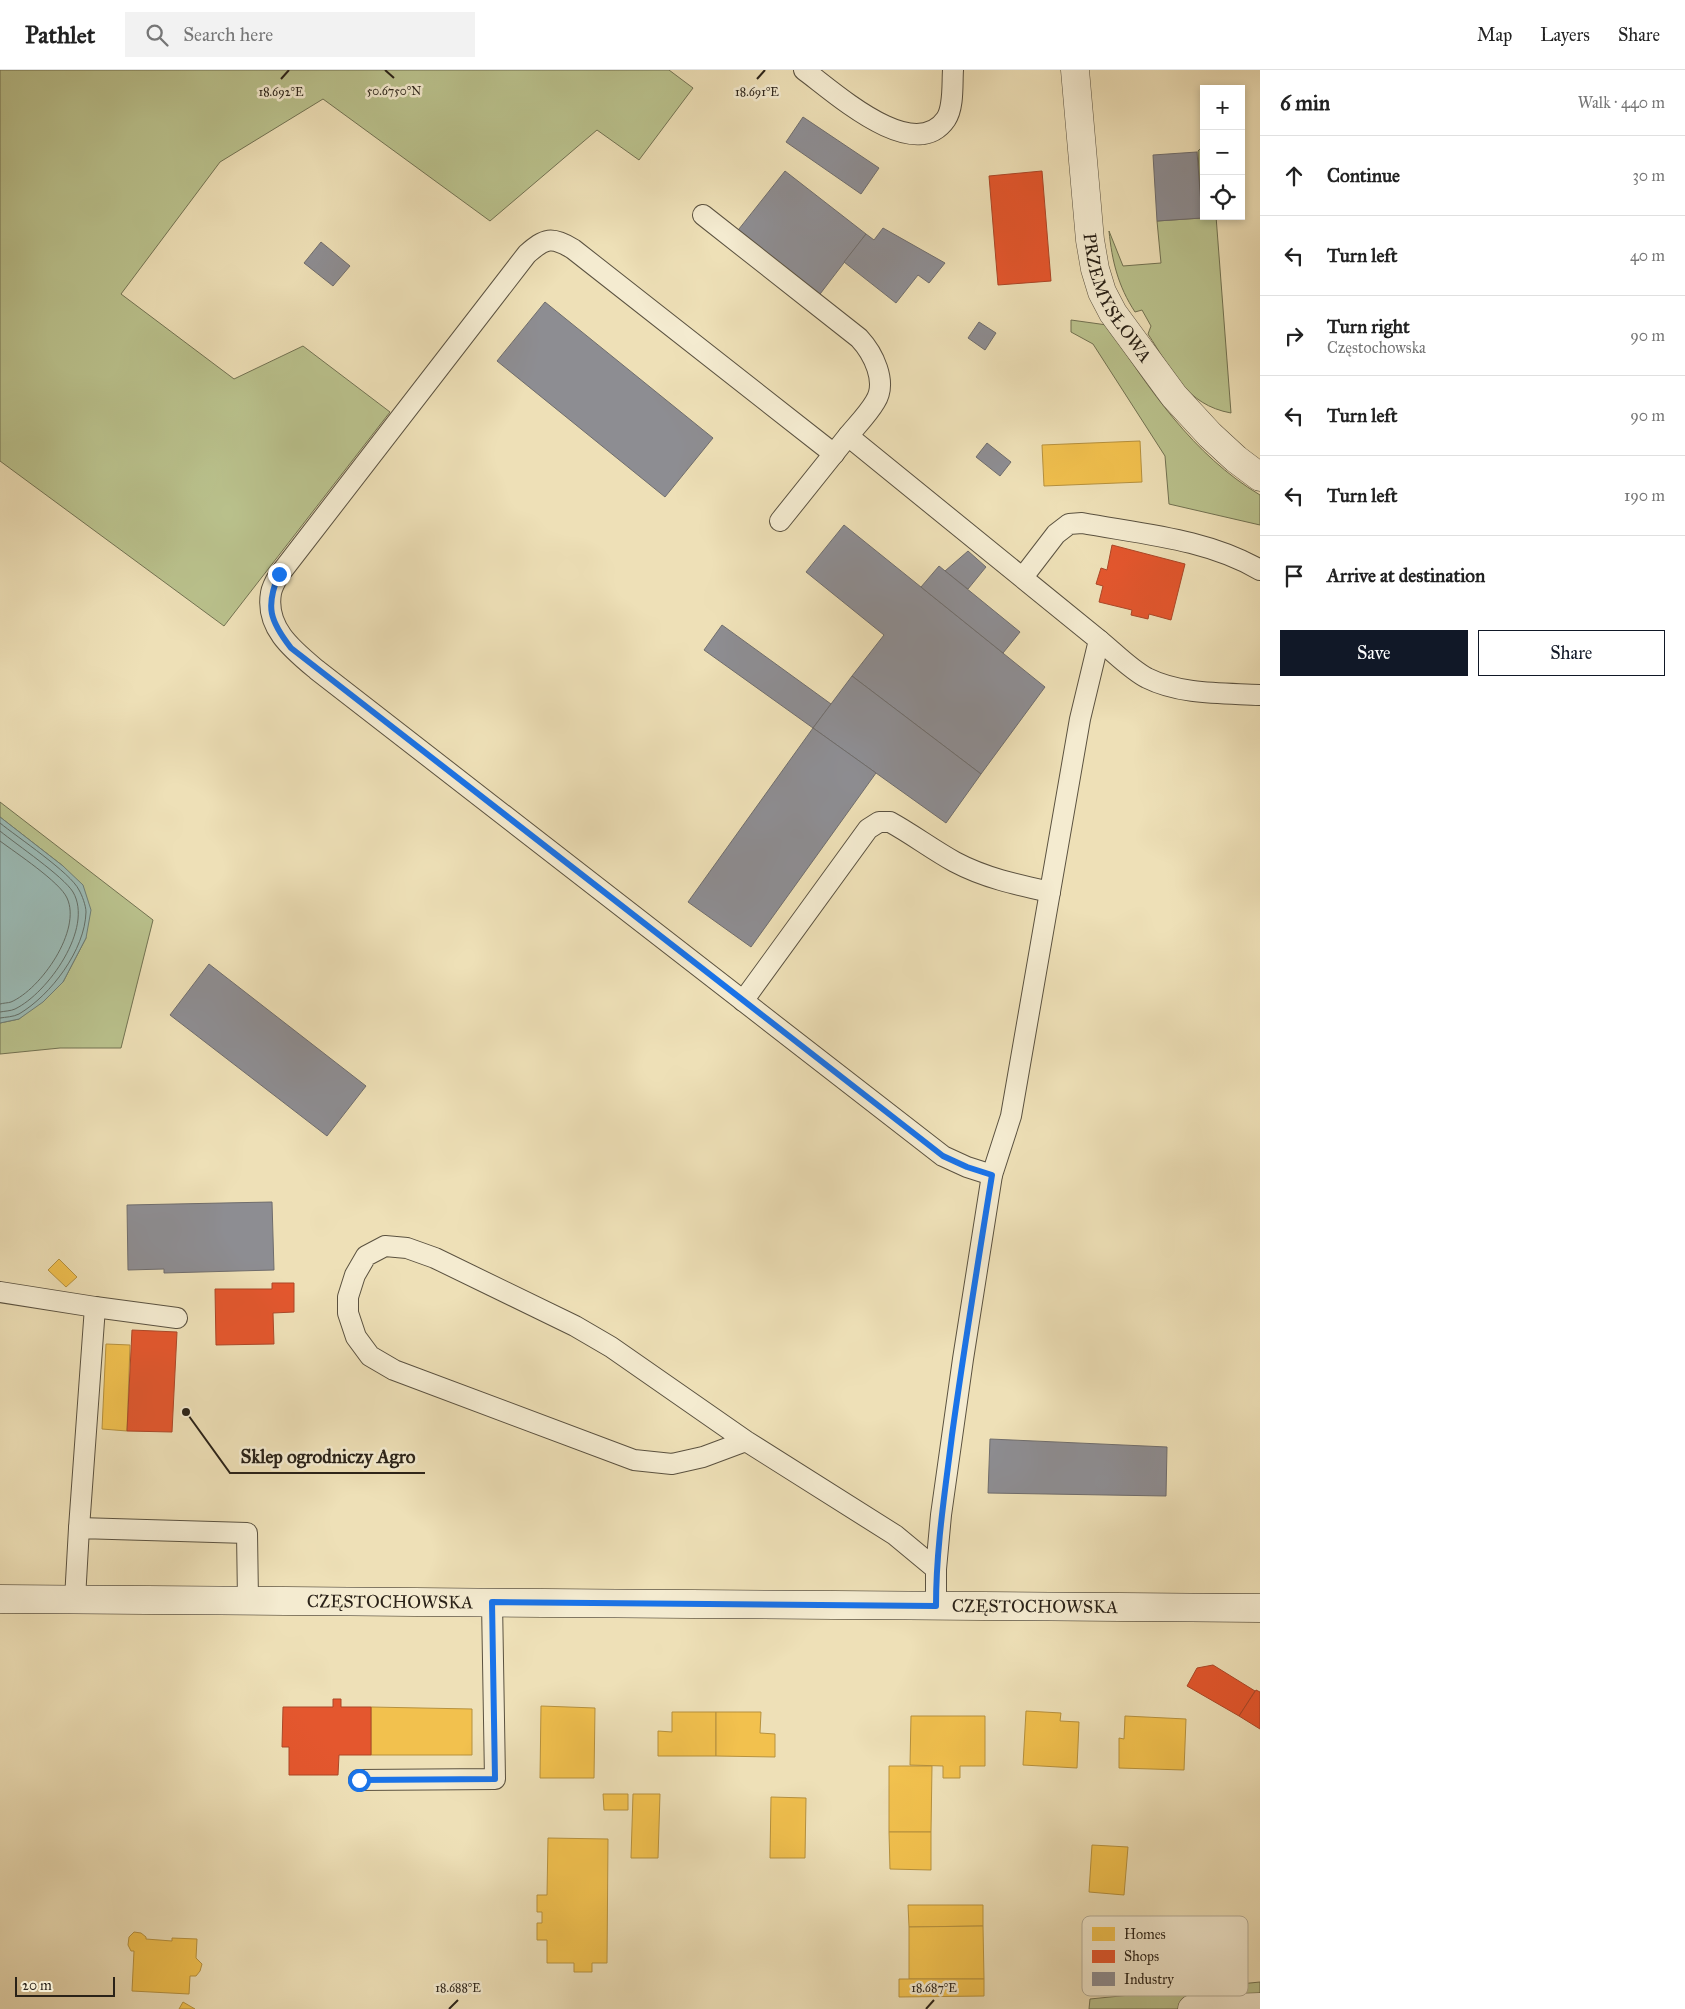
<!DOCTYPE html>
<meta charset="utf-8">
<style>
:root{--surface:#fff;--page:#f2f2f2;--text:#222;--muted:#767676;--line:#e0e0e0;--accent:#111827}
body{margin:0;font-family:"IM FELL Great Primer",serif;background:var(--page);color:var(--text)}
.controls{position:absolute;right:15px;top:15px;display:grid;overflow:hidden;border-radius:0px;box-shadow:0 2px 8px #0003}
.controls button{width:45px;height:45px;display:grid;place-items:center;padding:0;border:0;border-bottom:1px solid var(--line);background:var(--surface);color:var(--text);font:25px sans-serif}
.scale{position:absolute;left:15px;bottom:12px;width:100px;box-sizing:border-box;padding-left:5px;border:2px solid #2a2218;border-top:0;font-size:14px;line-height:18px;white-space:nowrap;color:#2a2218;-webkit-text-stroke:4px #f4ebd0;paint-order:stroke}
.stop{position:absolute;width:15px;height:15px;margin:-11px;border:4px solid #1a73e8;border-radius:50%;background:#fff}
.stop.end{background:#1a73e8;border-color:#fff;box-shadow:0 1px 5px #0008}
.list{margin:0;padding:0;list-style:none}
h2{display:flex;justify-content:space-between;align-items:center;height:65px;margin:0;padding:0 20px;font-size:21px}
h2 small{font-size:16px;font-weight:400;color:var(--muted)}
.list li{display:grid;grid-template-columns:32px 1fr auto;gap:15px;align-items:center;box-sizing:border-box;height:80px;padding:0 20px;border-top:1px solid var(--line)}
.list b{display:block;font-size:19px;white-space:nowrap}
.list p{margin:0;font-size:16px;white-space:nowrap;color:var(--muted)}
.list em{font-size:16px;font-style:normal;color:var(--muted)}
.actions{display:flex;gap:10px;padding:15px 20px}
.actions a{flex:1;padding:11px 0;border:1px solid var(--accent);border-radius:0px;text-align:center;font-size:18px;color:var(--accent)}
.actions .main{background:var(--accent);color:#fff}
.icon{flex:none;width:28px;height:28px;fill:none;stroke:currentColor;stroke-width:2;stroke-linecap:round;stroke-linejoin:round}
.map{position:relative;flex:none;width:1260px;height:1939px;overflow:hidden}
header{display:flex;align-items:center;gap:30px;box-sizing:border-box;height:70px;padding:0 25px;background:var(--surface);border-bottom:1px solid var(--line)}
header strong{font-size:24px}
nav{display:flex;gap:28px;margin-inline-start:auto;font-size:18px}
.search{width:350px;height:45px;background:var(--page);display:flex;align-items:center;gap:12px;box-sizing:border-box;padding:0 18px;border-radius:0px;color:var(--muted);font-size:19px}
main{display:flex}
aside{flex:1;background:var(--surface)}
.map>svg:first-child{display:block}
.green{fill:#bac28d;stroke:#727252}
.water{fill:#9bbbb6;stroke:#6e7e77}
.homes{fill:#f2c14e;stroke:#b6913e}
.shops{fill:#e4572e;stroke:#ac4727}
.industry{fill:#8d8d92;stroke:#6f6d6d}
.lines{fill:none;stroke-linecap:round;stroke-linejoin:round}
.shore{stroke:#626e67;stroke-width:1}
.service-casing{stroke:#5b5240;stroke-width:22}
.minor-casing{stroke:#5b5240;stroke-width:29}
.secondary-casing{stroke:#2a2218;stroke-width:29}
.service{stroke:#f4ebd0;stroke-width:20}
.minor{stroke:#f4ebd0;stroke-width:28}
.secondary{stroke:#f4ebd0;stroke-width:28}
.route{stroke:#1a73e8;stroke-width:6}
.ticks{fill:none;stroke:#2a2218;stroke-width:2}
.labels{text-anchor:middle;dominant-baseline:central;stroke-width:5;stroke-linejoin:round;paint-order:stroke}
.street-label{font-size:18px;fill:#2a2218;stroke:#f4ebd0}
.key{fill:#f4ebd0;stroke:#b7af99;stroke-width:1}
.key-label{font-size:14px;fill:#2a2218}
.ticks-label{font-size:12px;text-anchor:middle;fill:#2a2218;stroke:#f4ebd0;stroke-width:5;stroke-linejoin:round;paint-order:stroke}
.leader{fill:none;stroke:#2a2218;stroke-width:2}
.callout-dot{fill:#2a2218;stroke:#f4ebd0;stroke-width:2}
.callout-label{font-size:19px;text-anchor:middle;font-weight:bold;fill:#2a2218;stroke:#f4ebd0;stroke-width:5;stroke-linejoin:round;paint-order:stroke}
</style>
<header>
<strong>Pathlet</strong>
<div class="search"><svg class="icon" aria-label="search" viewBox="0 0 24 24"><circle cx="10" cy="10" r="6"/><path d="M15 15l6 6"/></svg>Search here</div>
<nav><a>Map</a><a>Layers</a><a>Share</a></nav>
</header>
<main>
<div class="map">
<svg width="1260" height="1939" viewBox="0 0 1260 1939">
<rect width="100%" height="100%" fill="#eee0b7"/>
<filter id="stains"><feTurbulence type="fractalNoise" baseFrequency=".004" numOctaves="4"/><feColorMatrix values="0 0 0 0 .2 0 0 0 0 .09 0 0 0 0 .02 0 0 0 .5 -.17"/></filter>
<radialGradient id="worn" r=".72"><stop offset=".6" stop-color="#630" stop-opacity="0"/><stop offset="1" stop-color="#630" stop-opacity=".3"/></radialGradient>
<g class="green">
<path d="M0 0H669L693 18 639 90 597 60 490 151 323 29 220 92 121 224 234 309 303 276 390 342 224 556 0 391Z"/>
<path d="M1204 75V146H1216L1231 343C1186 335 1171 299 1148 264L1151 256 1142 240 1135 242C1118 216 1112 191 1109 161L1123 196 1161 193 1157 151 1201 148 1198 81Z"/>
<path d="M1071 250 1107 255C1149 319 1193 385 1260 425V455L1169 434 1165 386 1093 274 1071 262Z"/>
<path d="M0 732 153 850 121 978H60L0 984V953L19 949 63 912 86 868 63 796 0 747Z"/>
<path d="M1260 1912V1939H1089L1090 1929Z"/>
</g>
<path class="water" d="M0 747 63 796 83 815 91 840 86 868 63 912 43 932 19 949 0 953Z"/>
<g class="homes">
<path d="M1140 371 1142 412 1044 416 1042 375Z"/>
<path d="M59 1189 77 1207 66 1217 48 1200Z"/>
<path d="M106 1274 130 1275 127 1361 102 1359Z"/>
<path d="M541 1636 595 1638 594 1708H540Z"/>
<path d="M371 1637 472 1639V1685H371Z"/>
<path d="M1026 1641 1061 1643 1060 1651 1079 1652 1077 1698 1023 1695Z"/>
<path d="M672 1642H716V1686H658V1661L672 1662Z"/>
<path d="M716 1642H761L760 1663 775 1664V1687L716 1686Z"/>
<path d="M911 1646H985V1696H960V1708H943V1696L910 1695Z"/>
<path d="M1125 1646 1186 1649 1184 1700 1119 1698V1668L1124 1669Z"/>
<path d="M889 1696H932L931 1762H889Z"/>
<path d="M603 1724H628V1740H604Z"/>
<path d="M633 1724H660L658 1788H631Z"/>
<path d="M771 1727 806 1728 805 1788H770Z"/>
<path d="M889 1762H931V1800L890 1799Z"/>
<path d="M548 1768 608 1769 607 1893H592V1902H574V1893H547V1870H537V1853H542V1842H537V1825H547Z"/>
<path d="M1092 1775 1128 1777 1124 1825 1089 1822Z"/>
<path d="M908 1835H983V1856L909 1857Z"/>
<path d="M983 1856 984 1909H909V1857Z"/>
<path d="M134 1862 141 1863 146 1867V1869L172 1871V1868L197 1869 196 1888 202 1894 200 1901 196 1906H190L189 1924 132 1921 134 1881H131L128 1875 129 1867Z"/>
<path d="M899 1909H984V1926L899 1927Z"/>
<path d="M183 1932 195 1939H179Z"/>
</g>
<g class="shops">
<path d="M1042 101 1051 211 998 215 989 106Z"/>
<path d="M1112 475 1185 494 1171 550 1149 544 1148 549 1131 545 1132 540 1099 532 1103 516 1096 514 1101 498 1107 500Z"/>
<path d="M272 1213H294V1242L273 1243 274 1274 216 1275 215 1219H272Z"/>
<path d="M132 1260 177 1262 172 1362 127 1361Z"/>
<path d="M1213 1595 1255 1621 1239 1646 1187 1616 1197 1598Z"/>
<path d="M1256 1620 1260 1622V1659L1239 1646Z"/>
<path d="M333 1629H341V1637H371V1685H339L338 1705H289V1677H282L283 1637H333Z"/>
</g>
<g class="industry">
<path d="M803 47 879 98 861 124 786 72Z"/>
<path d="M1197 82 1202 148 1157 151 1153 85Z"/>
<path d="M785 101 866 164 817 228 735 164Z"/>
<path d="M883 158 945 193 929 213 918 205 896 233 844 192 866 164 874 170Z"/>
<path d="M321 172 350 196 333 216 304 193Z"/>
<path d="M545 232 713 368 665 427 497 291Z"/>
<path d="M979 252 996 263 985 280 968 268Z"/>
<path d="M987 373 1011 392 1000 406 976 387Z"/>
<path d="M844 455 1045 617 981 704 852 606 884 565 806 502Z"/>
<path d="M968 481 986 497 968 519 945 501Z"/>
<path d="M939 496 1020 562 1003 583 921 517Z"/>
<path d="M722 555 831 634 813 658 704 580Z"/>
<path d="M852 606 981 704 946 753 813 658Z"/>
<path d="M813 658 876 703 751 877 688 832Z"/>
<path d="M209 894 366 1016 327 1066 170 945Z"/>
<path d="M272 1132 274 1200 164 1203V1199L128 1200 127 1135Z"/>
<path d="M990 1369 1167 1377 1166 1426 988 1423Z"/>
</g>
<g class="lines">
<g class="shore">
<path d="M0 753C17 767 71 803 79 820 82 825 86 836 86 842 85 880 51 925 19 944 13 947 6 947 0 948"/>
<path d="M0 761C17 775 63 806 73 822 94 858 48 923 15 939 11 941 5 941 0 942"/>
<path d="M0 771C16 783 60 812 67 828 82 860 41 919 11 932 8 933 3 933 0 934"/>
</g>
<defs>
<g id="service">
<path d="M804 0C833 21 914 96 946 49 954 37 952 14 953 0"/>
<path d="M703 145 859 268C873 283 888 312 875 332 868 344 857 355 848 366"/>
<path d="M834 384 573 179C552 166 545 168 527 184L279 505C276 510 272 517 271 523 265 558 293 580 317 600L943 1086 967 1097 992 1105"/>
<path d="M780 451 848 366 1099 570 1080 649 1011 1046 992 1105 963 1289 941 1445 936 1499"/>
<path d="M1023 507 1056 464 1069 454 1082 453C1142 464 1207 469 1260 500"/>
<path d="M1099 570C1114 582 1130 599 1147 608 1181 625 1223 623 1260 625"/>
<path d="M743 931 868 759 879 752H890C912 764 933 780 955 792 985 808 1018 815 1050 822"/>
<path d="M0 1222 95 1237 177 1248"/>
<path d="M746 1371 703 1387 672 1394 634 1390 394 1300 370 1286 356 1267 348 1243V1227L355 1205 366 1186 385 1176 407 1178 435 1188 575 1256 611 1277 746 1371 895 1465 936 1499V1536"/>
<path d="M79 1458 95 1237"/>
<path d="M75 1529 79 1458 247 1463 248 1530"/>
<path d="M359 1710 495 1709 492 1532"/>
</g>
<g id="minor">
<path id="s1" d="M1075 0 1090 170 1095 199 1102 222 1113 243 1174 326 1210 365 1236 389 1260 407"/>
<path d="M1192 1939 1260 1937"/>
</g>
<g id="secondary">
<path id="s2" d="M0 1529 1260 1538"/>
</g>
</defs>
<use href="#service" class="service-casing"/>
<use href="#minor" class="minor-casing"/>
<use href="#secondary" class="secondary-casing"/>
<use href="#service" class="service"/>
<use href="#minor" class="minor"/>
<use href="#secondary" class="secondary"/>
</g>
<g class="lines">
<path class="route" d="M279 504C265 537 270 551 291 578L943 1086 967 1097 992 1105C978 1192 964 1278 952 1365 945 1422 936 1478 936 1536L492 1532 495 1709 359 1710"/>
</g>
<path class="ticks" d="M385 0 394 8M281 9 289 0M757 9 765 0M449 1939 458 1930M926 1939 934 1930"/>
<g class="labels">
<g class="street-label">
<text stroke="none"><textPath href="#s1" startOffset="235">PRZEMYSŁOWA</textPath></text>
<text stroke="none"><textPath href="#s2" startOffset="390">CZĘSTOCHOWSKA</textPath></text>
<text stroke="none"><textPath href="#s2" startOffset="1035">CZĘSTOCHOWSKA</textPath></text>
</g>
</g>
<rect x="1082" y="1846" width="166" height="80" rx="8" class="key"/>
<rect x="1092" y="1857" width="23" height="14" fill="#f2c14e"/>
<rect x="1092" y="1880" width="23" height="13" fill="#e4572e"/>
<rect x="1092" y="1902" width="23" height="14" fill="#8d8d92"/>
<g class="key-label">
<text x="1124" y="1869">Homes</text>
<text x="1124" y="1891">Shops</text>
<text x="1124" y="1914">Industry</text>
</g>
<g class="ticks-label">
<text x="394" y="25">50.6750°N</text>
<text x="281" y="26">18.692°E</text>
<text x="757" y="26">18.691°E</text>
<text x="458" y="1922">18.688°E</text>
<text x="934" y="1922">18.687°E</text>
</g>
<path class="leader" d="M186 1342L230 1403H425"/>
<circle class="callout-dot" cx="186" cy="1342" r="5"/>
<g class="callout-label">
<text x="328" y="1393">Sklep ogrodniczy Agro</text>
</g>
<rect width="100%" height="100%" filter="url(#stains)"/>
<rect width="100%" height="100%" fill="url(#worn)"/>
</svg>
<div class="controls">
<button>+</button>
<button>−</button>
<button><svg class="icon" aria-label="locate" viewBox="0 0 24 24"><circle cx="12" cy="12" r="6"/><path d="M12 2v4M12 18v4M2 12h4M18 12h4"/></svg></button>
</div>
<div class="scale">20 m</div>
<div class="stop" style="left:359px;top:1710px"></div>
<div class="stop end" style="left:279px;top:504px"></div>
</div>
<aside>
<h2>6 min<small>Walk · 440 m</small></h2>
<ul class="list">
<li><svg class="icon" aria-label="ahead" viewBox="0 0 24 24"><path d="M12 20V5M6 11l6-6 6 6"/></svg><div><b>Continue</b></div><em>30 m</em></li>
<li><svg class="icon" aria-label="left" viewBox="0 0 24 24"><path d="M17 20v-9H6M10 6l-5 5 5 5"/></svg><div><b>Turn left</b></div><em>40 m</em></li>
<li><svg class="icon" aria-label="right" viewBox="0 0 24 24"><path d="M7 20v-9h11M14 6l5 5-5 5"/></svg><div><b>Turn right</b><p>Częstochowska</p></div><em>90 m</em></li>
<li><svg class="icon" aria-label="left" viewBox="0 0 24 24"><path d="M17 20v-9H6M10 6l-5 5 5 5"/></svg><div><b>Turn left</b></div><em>90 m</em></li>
<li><svg class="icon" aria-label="left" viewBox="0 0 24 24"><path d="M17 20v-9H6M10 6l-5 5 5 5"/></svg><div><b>Turn left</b></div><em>190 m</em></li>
<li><svg class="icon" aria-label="arrive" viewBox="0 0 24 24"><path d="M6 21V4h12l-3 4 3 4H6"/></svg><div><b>Arrive at destination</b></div></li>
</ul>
<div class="actions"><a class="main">Save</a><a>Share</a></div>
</aside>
</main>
